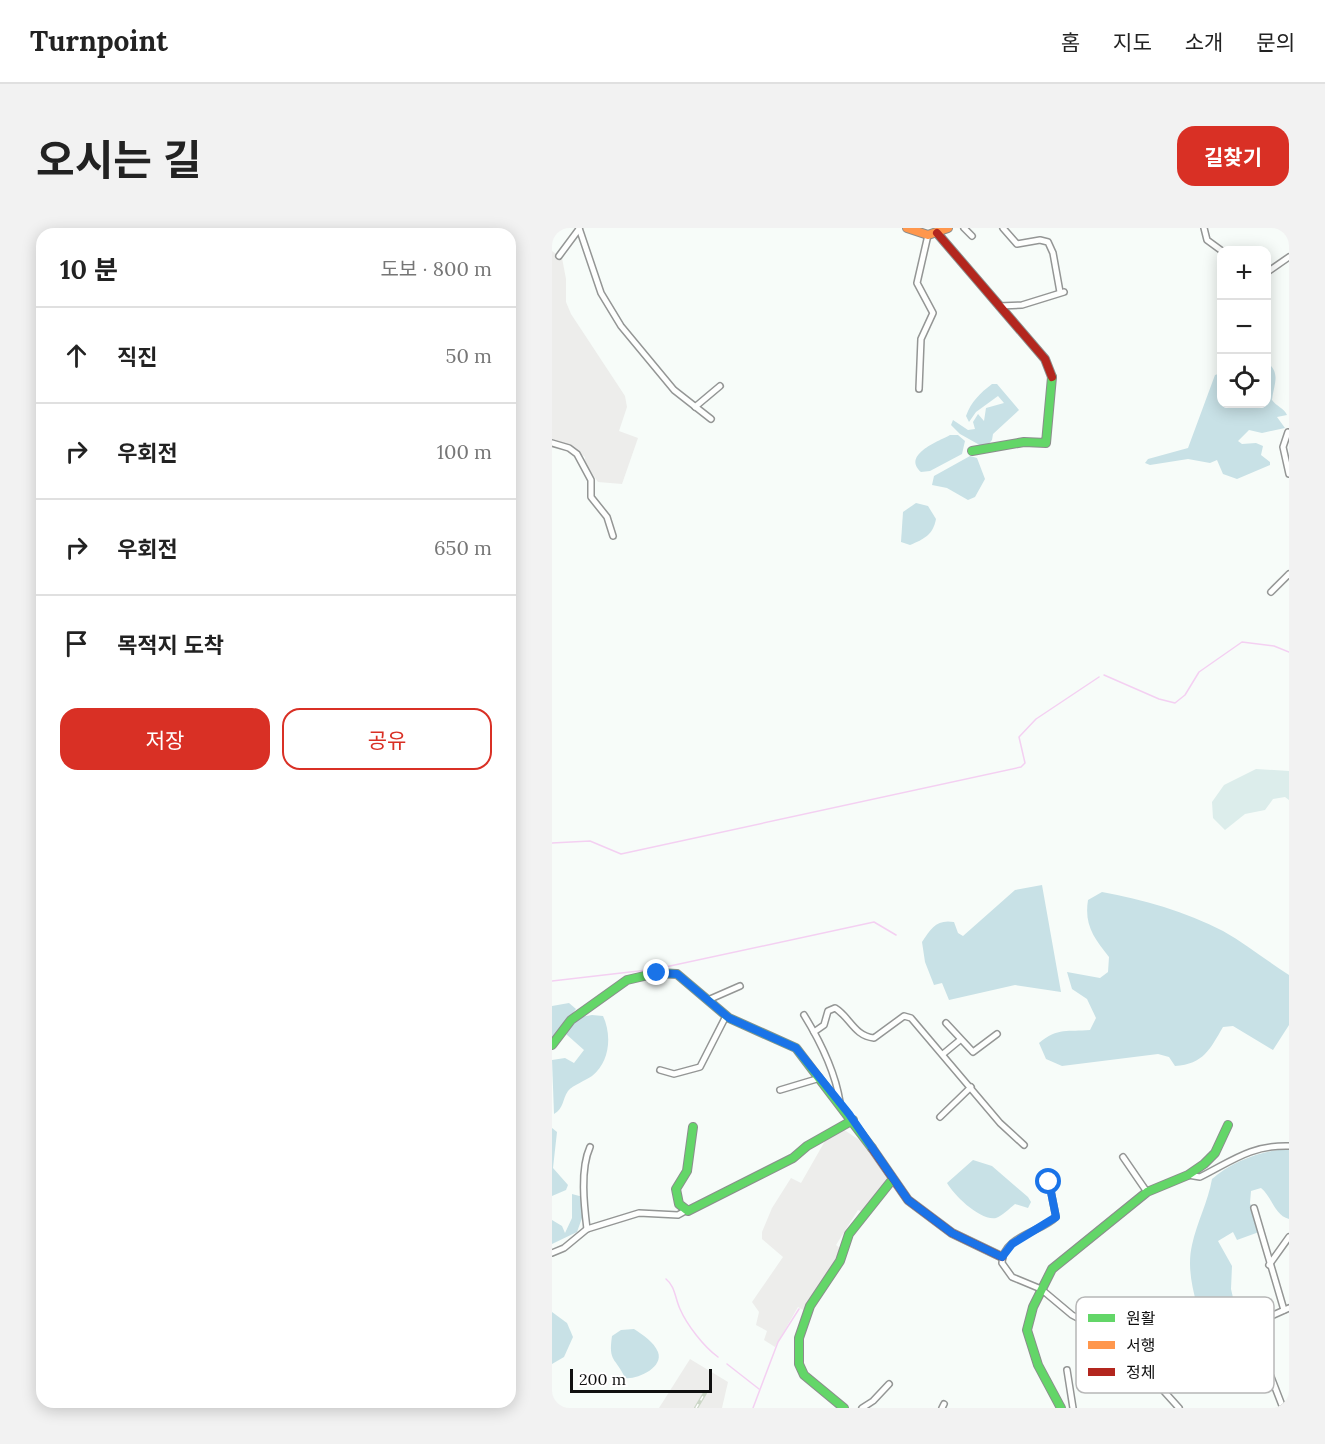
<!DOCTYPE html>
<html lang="ko">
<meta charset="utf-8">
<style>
:root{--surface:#fff;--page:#f2f2f2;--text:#222;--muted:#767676;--line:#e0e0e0;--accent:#d93025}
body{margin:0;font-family:Lora,"Noto Sans KR",serif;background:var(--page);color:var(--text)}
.controls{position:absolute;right:18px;top:18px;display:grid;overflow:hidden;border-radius:12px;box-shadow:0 3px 15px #0003}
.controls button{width:54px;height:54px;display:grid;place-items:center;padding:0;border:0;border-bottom:2px solid var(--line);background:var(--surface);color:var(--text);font:30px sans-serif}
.scale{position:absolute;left:18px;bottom:15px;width:142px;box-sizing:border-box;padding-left:6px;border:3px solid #101010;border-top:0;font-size:16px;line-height:21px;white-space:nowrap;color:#101010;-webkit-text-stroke:4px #fff;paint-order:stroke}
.stop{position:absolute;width:18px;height:18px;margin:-14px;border:4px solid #1a73e8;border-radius:50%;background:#fff}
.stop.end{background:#1a73e8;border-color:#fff;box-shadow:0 2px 6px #0008}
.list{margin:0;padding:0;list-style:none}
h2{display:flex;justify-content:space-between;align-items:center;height:78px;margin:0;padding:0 24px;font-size:26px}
h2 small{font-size:20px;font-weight:400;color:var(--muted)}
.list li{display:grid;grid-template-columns:39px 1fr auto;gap:18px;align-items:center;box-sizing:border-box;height:96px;padding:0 24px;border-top:2px solid var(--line)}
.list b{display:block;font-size:22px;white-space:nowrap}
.list em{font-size:20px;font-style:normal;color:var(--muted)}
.actions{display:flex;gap:12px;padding:18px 24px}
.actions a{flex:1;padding:14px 0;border:2px solid var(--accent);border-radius:18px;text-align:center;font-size:21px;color:var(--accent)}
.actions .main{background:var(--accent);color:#fff}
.icon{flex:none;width:33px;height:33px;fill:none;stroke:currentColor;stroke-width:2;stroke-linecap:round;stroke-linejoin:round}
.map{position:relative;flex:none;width:737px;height:1180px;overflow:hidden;border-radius:18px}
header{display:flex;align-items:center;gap:36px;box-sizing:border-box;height:84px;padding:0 30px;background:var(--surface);border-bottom:2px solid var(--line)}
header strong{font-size:28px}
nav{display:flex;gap:33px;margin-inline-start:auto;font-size:21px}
.intro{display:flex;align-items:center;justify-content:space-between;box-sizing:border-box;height:144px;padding:0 36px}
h1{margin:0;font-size:42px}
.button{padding:15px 27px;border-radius:18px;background:var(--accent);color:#fff;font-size:21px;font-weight:700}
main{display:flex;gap:36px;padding:0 36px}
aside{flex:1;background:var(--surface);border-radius:18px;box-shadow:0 3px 15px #0003}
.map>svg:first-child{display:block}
.industrial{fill:#ededeb}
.forest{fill:#c8e1e6}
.cemetery{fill:#dcedeb}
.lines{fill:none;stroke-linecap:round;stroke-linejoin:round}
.stream{stroke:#f4d0f2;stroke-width:1.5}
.street-casing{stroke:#949695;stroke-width:8}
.fast-casing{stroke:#8b8d8c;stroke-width:10}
.slow-casing{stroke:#8b8d8c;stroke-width:10}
.jam-casing{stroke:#8b8d8c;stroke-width:10}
.street{stroke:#fefffe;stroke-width:5}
.fast{stroke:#63d668;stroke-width:8}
.slow{stroke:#ff974d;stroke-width:8}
.jam{stroke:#b3261e;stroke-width:8}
.rail-casing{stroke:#ccd7c7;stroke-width:4}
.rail{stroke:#fff;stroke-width:1.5;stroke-dasharray:4.5;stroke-linecap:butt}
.route{stroke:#1a73e8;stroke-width:8}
.key{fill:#fff;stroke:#b7b7b7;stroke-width:1.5}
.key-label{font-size:16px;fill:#101010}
</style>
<header>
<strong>Turnpoint</strong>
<nav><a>홈</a><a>지도</a><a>소개</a><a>문의</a></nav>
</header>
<div class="intro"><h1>오시는 길</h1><a class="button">길찾기</a></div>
<main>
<aside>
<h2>10 분<small>도보 · 800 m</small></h2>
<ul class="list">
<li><svg class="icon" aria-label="ahead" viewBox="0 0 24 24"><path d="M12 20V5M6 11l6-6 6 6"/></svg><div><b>직진</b></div><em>50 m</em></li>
<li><svg class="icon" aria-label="right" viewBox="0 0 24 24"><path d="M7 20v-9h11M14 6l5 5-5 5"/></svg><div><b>우회전</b></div><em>100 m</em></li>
<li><svg class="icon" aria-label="right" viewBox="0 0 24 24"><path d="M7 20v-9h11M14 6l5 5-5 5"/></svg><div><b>우회전</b></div><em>650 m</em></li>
<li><svg class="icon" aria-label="arrive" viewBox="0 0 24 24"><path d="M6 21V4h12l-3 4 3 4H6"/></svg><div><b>목적지 도착</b></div></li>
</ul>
<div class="actions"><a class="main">저장</a><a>공유</a></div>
</aside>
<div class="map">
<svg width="737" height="1180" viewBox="0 0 737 1180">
<rect width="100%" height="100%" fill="#f7fcf9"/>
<g class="industrial">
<path d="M0 23 10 30 14 51V74L19 86 73 168 75 179 67 203 86 210 70 256 46 254 33 235V229L19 219 0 214Z"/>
<path d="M291 901 313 916 336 953 310 984 306 982 284 1017 290 1022 280 1038 253 1083 246 1079 223 1119 212 1112 215 1103 204 1097 207 1084 200 1074 231 1029 210 1011V1004L220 980 239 950 249 955 273 913Z"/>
<path d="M138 1131 176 1154 170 1180H107Z"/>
</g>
<g class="forest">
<path d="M715 134C729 146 722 155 720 172 724 178 732 180 735 187L725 189 733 200 710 205 697 202 686 213 690 216 704 215 711 218 709 227 718 234V237L685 251 671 246 665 232 658 235 636 231 598 237 593 235 596 231 636 220 663 147 669 145 670 176H714Z"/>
<path d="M440 156H445L467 182 441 206 440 212 433 220 408 206 399 197 401 192 416 202 423 201 421 194 426 186 432 193 434 180 452 175 446 168 424 184 417 194 414 188C419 174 428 165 440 156Z"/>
<path d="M398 207H406L413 213 410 226 378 243 369 244C350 227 385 214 398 207Z"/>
<path d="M418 228 425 230 433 251 423 269 416 272 395 260 380 257 382 248Z"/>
<path d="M364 275 376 278 384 291C381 307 372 311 358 317L349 314 351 284Z"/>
<path d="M490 657 509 764 463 757 397 772 390 755 382 757 373 734 370 714C379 700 385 691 402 694L406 705 411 708 463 662Z"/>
<path d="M550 664C590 671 635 684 671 703 694 716 715 733 737 747V797L721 822 681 798 671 799C658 821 652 836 623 838L617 829 606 826 510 838 494 831 487 815C506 799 516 804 538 802L544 790 535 771 520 761 515 744 548 750 556 744 557 729C542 710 532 697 536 672Z"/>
<path d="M17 775 24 781 0 810V778Z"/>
<path d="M40 787 51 788C60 807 58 834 40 848 33 853 21 857 16 863 10 872 12 880 2 886L0 832 13 830 22 835 32 822 14 806 23 790Z"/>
<path d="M0 900 5 904 1 940 16 957 14 962 0 968Z"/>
<path d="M737 921V991C723 988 720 969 709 960L699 963 698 975 707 1004 685 1012 681 1004 666 1013 680 1038 679 1061 682 1074 669 1081 670 1102 655 1108C646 1080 633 1047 640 1017 645 994 656 974 660 951 680 933 711 922 737 921Z"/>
<path d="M421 932 440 938 476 969 479 974 476 980 463 976C458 980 450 988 444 990 428 993 402 967 395 955Z"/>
<path d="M20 966 31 969 30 990 25 1004 0 1016V992L10 998 13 1005 20 990Z"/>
<path d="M0 1084 15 1095 21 1109 12 1129 0 1136Z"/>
<path d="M82 1101C91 1107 102 1114 106 1124 112 1140 84 1152 73 1150 64 1129 56 1135 60 1108L69 1102Z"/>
</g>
<path class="cemetery" d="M704 541 737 543V572L733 569 721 571 713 582 693 586 673 602 661 590 660 574 672 557Z"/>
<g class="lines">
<g class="stream">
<path d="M552 447 607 471 623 475 633 467 647 444 690 414 722 418 737 424"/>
<path d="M0 615 38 613 69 626 469 539 473 535 467 509 484 491 547 449"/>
<path d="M0 753 104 741 322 694 344 707"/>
<path d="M114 1051C123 1058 123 1070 128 1081 135 1097 152 1119 166 1129"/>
<path d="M175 1136 207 1161"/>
<path d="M201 1180 226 1114 247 1081"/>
</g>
<defs>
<g id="street">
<path d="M27 0 49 65 69 98 122 162 159 191"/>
<path d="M412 0 420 8"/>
<path d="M451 0 465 16 488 12 496 14 501 25 508 64"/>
<path d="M652 0 655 12 670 23"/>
<path d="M7 28 27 1"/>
<path d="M714 45 737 29"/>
<path d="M447 78 470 77 512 64"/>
<path d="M367 161 369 111 381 85 365 55 376 7"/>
<path d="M143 179 168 158"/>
<path d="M736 204 731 219 737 246"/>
<path d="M0 215 17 220 25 226 39 252V269L55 289 61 308"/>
<path d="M719 364 737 346"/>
<path d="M156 772 188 758"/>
<path d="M252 787C268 813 283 843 288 874"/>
<path d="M394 795 421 824 445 806"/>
<path d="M262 804 272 797 276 783 283 780C298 789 302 808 322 810L352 788 359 790 448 895 472 917"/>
<path d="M391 826 408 812"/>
<path d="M108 842 122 846 148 839 174 788"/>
<path d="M228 862 268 850"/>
<path d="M388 889 419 859"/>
<path d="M571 929 595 964"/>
<path d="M636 947 648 949C680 933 699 917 737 918"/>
<path d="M497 954 504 989C490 1004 450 1008 450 1035L460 1049 489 1061 520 1087 564 1110 627 1180"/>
<path d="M702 980 732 1082"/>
<path d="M35 1001C32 977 28 941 38 919"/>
<path d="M0 1025 12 1020 35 1001 87 985 126 987 135 982"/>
<path d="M717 1037 737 1009"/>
<path d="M515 1142 521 1180"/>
<path d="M310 1180 321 1173 337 1156"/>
<path d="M390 1180 392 1176"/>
<path d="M731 1180 699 1097 737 1080"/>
</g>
<g id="fast">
<path d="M420 223 472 214 494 215 500 149"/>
<path d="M0 817 19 792 75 752 105 745 125 746 177 790 244 820 320 920"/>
<path d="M141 899 135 943 124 961 127 976 136 983 241 930 255 918 301 892"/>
<path d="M292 1180 252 1147 247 1136V1110L258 1078 288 1033 297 1006 340 952"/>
<path d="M509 1180 486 1137 475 1102 481 1079 500 1041 595 964 636 947 652 936 663 925 676 897"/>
</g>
<path id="slow" d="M355 0 376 7 396 0"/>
<g id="jam">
<path d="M385 5 493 131 500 149"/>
<path d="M320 920 356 972 400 1005 450 1029"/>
</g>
</defs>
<use href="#street" class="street-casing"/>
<use href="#fast" class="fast-casing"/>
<use href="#slow" class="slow-casing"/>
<use href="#jam" class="jam-casing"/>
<use href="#street" class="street"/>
<use href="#fast" class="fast"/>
<use href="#slow" class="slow"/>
<use href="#jam" class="jam"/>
<defs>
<path id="rail" d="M144 1180 153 1165"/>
</defs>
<use href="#rail" class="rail-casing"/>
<use href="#rail" class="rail"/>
</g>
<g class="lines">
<path class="route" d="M105 745 125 746 177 790 244 820 297 886 356 972 400 1005 450 1029 460 1016 504 989 497 954"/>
</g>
<rect x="524" y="1069" width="198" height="96" rx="9" class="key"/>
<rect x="536" y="1086" width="27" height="8" fill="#63d668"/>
<rect x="536" y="1113" width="27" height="8" fill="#ff974d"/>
<rect x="536" y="1140" width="27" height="8" fill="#b3261e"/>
<g class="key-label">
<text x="574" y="1096">원활</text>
<text x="574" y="1123">서행</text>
<text x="574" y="1150">정체</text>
</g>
</svg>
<div class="controls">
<button>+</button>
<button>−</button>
<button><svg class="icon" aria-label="locate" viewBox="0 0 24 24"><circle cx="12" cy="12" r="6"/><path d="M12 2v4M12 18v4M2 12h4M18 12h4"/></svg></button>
</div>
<div class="scale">200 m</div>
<div class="stop" style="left:497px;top:954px"></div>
<div class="stop end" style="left:105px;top:745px"></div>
</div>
</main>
